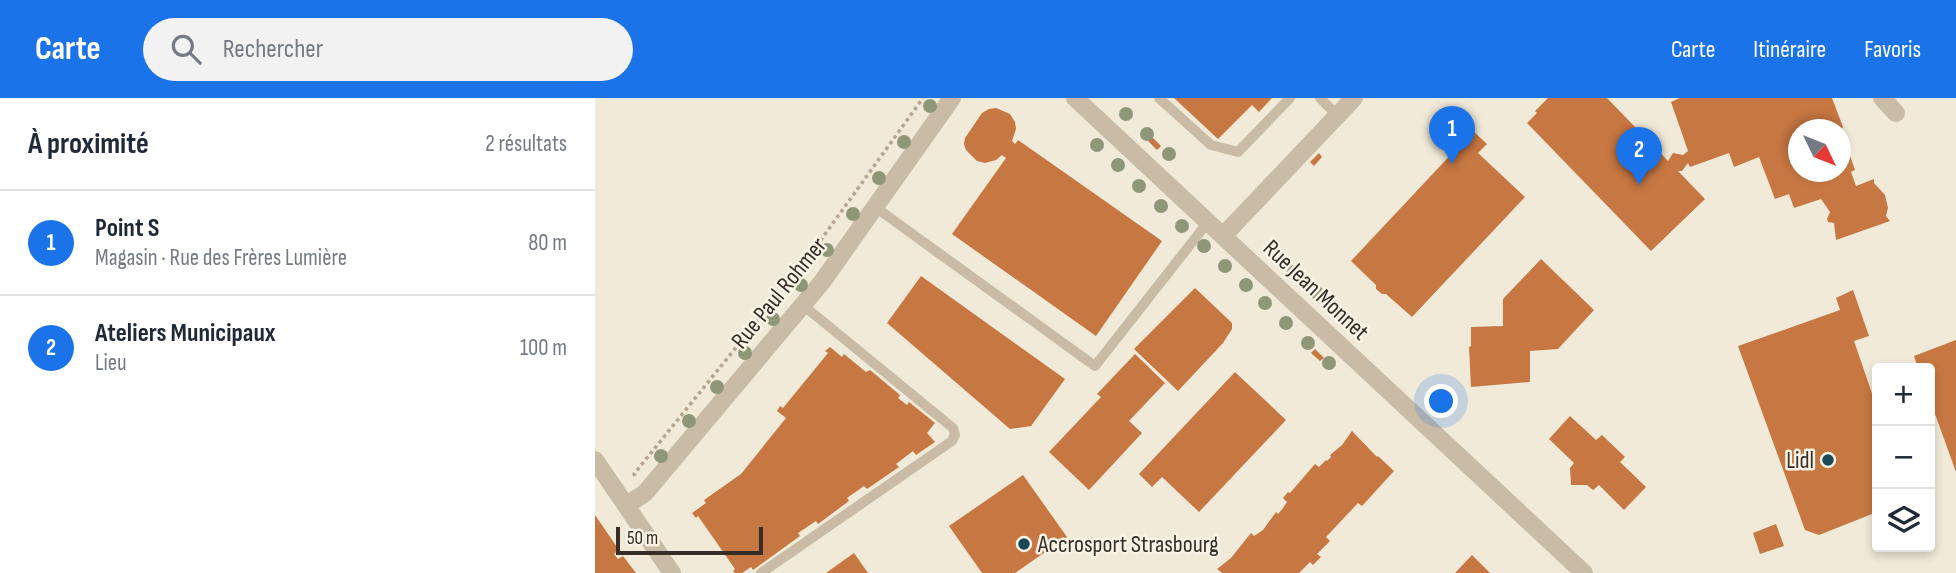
<!DOCTYPE html>
<html lang="fr">
<meta charset="utf-8">
<style>
:root{--surface:#fff;--page:#f2f2f3;--text:#1f2937;--muted:#747a83;--line:#e0e1e3;--accent:#1a73e8}
body{margin:0;font-family:"Sofia Sans Condensed",sans-serif;background:var(--page);color:var(--text)}
.controls{position:absolute;right:21px;bottom:21px;display:grid;overflow:hidden;border-radius:7px;box-shadow:0 4px 10px #0003}
.controls button{width:63px;height:63px;display:grid;place-items:center;padding:0;border:0;border-bottom:2px solid var(--line);background:var(--surface);color:var(--text);font:35px sans-serif}
.compass{position:absolute;left:1193px;top:21px;width:63px;height:63px;border-radius:50%;background:var(--surface);box-shadow:0 4px 10px #0003;rotate:133deg}
.scale{position:absolute;left:21px;bottom:18px;width:147px;box-sizing:border-box;padding-left:7px;border:4px solid #352d26;border-top:0;font-size:19px;line-height:24px;white-space:nowrap;color:#352d26;-webkit-text-stroke:5px #f9f3e5;paint-order:stroke}
.you{position:absolute;left:847px;top:304px;width:24px;height:24px;margin:-18px;border:5px solid #fff;border-radius:50%;background:#1a73e8;box-shadow:0 0 0 10px #1a73e833}
.badge{display:grid;place-items:center;width:46px;height:46px;border-radius:50%;background:var(--accent);color:#fff;font-size:23px;font-weight:700}
.pin{position:absolute;translate:-50% -58px;filter:drop-shadow(0 2px 4px #0008)}
.pin::after{content:'';position:absolute;top:37px;width:24px;height:21px;background:inherit;clip-path:polygon(0 0,100% 0,50% 100%)}
.list{margin:0;padding:0;list-style:none}
h2{display:flex;justify-content:space-between;align-items:center;height:91px;margin:0;padding:0 28px;font-size:30px}
h2 small{font-size:23px;font-weight:400;color:var(--muted)}
.list li{display:grid;grid-template-columns:46px 1fr auto;gap:21px;align-items:center;box-sizing:border-box;height:105px;padding:0 28px;border-top:2px solid var(--line)}
.list b{display:block;font-size:26px;white-space:nowrap}
.list p{margin:0;font-size:23px;white-space:nowrap;color:var(--muted)}
.list em{font-size:23px;font-style:normal;color:var(--muted)}
.icon{flex:none;width:38px;height:38px;fill:none;stroke:currentColor;stroke-width:2;stroke-linecap:round;stroke-linejoin:round}
.map{position:relative;flex:none;width:1361px;height:475px;overflow:hidden}
header{display:flex;align-items:center;gap:42px;box-sizing:border-box;height:98px;padding:0 35px;background:var(--accent);color:#fff}
header strong{font-size:33px}
nav{display:flex;gap:38px;margin-inline-start:auto;font-size:24px}
.search{width:490px;height:63px;background:var(--page);display:flex;align-items:center;gap:18px;box-sizing:border-box;padding:0 24px;border-radius:38px;color:var(--muted);font-size:26px}
main{display:flex}
aside{flex:1;background:var(--surface)}
.map>svg:first-child{display:block}
.building{fill:#c77741}
.lines{fill:none;stroke-linecap:round;stroke-linejoin:round}
.path{stroke:#b5a58f;stroke-width:3.5;stroke-dasharray:3.5 3.5;stroke-linecap:butt}
.service{stroke:#c9bba5;stroke-width:10}
.minor{stroke:#c9bba5;stroke-width:18}
.tertiary{stroke:#c9bba5;stroke-width:18}
.tree{fill:#8f9779}
.poi-dot{fill:#1b4957;stroke:#f9f3e5;stroke-width:2.5}
.labels{text-anchor:middle;dominant-baseline:central;stroke-width:5;stroke-linejoin:round;paint-order:stroke}
.street-label{font-size:24px;fill:#352d26;stroke:#f9f3e5}
.poi-label{font-size:24px;fill:#352d26;stroke:#f9f3e5;text-anchor:end}
</style>
<header>
<strong>Carte</strong>
<div class="search"><svg class="icon" aria-label="search" viewBox="0 0 24 24"><circle cx="10" cy="10" r="6"/><path d="M15 15l6 6"/></svg>Rechercher</div>
<nav><a>Carte</a><a>Itinéraire</a><a>Favoris</a></nav>
</header>
<main>
<aside>
<h2>À proximité<small>2 résultats</small></h2>
<ul class="list">
<li><span class="badge">1</span><div><b>Point S</b><p>Magasin · Rue des Frères Lumière</p></div><em>80 m</em></li>
<li><span class="badge">2</span><div><b>Ateliers Municipaux</b><p>Lieu</p></div><em>100 m</em></li>
</ul>
</aside>
<div class="map">
<svg width="1361" height="475" viewBox="0 0 1361 475">
<rect width="100%" height="100%" fill="#f1ead9"/>
<g class="building">
<path d="M579 0H677L664 14 657 7 623 41Z"/>
<path d="M953 0H1012L1073 63 1078 55 1088 57 1093 53 1076 4 1085 0H1237L1248 29 1246 32H1204V74H1246V32L1260 72 1256 74 1261 88 1279 81V85L1290 97 1293 110 1291 118 1295 123 1241 142 1239 125 1233 124 1232 121 1235 114 1226 101 1199 110 1194 96 1180 101 1164 59 1139 69 1134 55 1095 69 1093 65 1087 73H1083L1110 101 1056 153 932 25 942 15 940 13Z"/>
<path d="M401 10 415 16 420 24 421 31 417 43 420 46 423 42 567 143 501 238 357 136 411 60 407 57 401 62 390 65 382 63 371 52 369 46 370 40 387 15 394 11Z"/>
<path d="M878 33 892 46 883 55 930 99 817 219 791 196H787L781 191V187L756 163Z"/>
<path d="M557 39 566 48 562 52 553 43Z"/>
<path d="M724 55 727 59 719 68 715 64Z"/>
<path d="M946 161 999 212 963 251 935 253V284L876 289 874 249 876 248V229L908 228V201Z"/>
<path d="M326 178 470 281 436 328 415 331 292 225Z"/>
<path d="M600 190 637 225V231L628 245 583 293 539 251Z"/>
<path d="M1258 192 1274 238 1259 243 1282 310V414L1224 437 1210 432 1143 248 1245 212 1241 200Z"/>
<path d="M1361 242V374L1335 302V270H1323L1319 258Z"/>
<path d="M235 249 247 259 249 256 271 274 275 272 305 297 303 300 312 307 314 304 340 325 332 335 340 344 321 357 318 353 301 366 304 369 272 391 269 388 252 400 254 403 223 426 221 423 203 435 205 438 158 472 156 469 147 475H140L138 473 140 471 103 418 101 420 97 415 111 405 109 402 146 376 191 320 182 313 185 308 188 310 233 255 230 253Z"/>
<path d="M720 251 729 260 725 263 716 255Z"/>
<path d="M540 256 570 285 534 323 547 335 494 392 454 354 506 299 502 296Z"/>
<path d="M640 274 691 322 604 414 567 379 557 389 544 376Z"/>
<path d="M975 318 1001 342 1007 337 1030 359 1025 364 1051 389 1029 412 1004 387 998 392 992 387H976L975 370 979 365 954 341Z"/>
<path d="M757 333 782 359 783 358 799 373 767 408 763 405 731 439 735 443 722 456 726 459 718 467 715 464 704 475H627L622 471 636 460 656 435 659 438 668 432 681 414 683 416 688 410 692 404 688 400 693 394 695 395 720 366 724 369 731 362 732 363 736 359 735 357 747 347Z"/>
<path d="M428 377 472 439 420 475H387L354 428Z"/>
<path d="M0 417 24 452 19 456 23 461 28 458 41 475H0Z"/>
<path d="M1181 426 1189 448 1165 456 1158 435Z"/>
<path d="M259 455 273 475H231Z"/>
<path d="M877 457 895 475H860Z"/>
</g>
<g class="lines">
<path class="path" d="M40 378 39 376 210 164 328 0"/>
<g class="service">
<path d="M564 0 616 47 643 54 695 0"/>
<path d="M725 0 742 17"/>
<path d="M280 109 500 268 613 124"/>
<path d="M166 475 357 343 360 337 358 330 209 208"/>
</g>
<g class="minor">
<path d="M1287 0 1301 15"/>
<path d="M628 138 759 0"/>
<path d="M0 362 77 475"/>
<path d="M32 407 50 395 227 184 357 0"/>
</g>
<path class="tertiary" d="M480 0 989 475"/>
</g>
<g class="tree">
<circle cx="335" cy="8" r="7"/>
<circle cx="531" cy="16" r="7"/>
<circle cx="552" cy="36" r="7"/>
<circle cx="309" cy="44" r="7"/>
<circle cx="502" cy="47" r="7"/>
<circle cx="574" cy="56" r="7"/>
<circle cx="523" cy="67" r="7"/>
<circle cx="284" cy="80" r="7"/>
<circle cx="544" cy="88" r="7"/>
<circle cx="566" cy="108" r="7"/>
<circle cx="258" cy="116" r="7"/>
<circle cx="587" cy="128" r="7"/>
<circle cx="609" cy="148" r="7"/>
<circle cx="232" cy="152" r="7"/>
<circle cx="630" cy="168" r="7"/>
<circle cx="699" cy="174" r="7"/>
<circle cx="206" cy="187" r="7"/>
<circle cx="651" cy="187" r="7"/>
<circle cx="721" cy="194" r="7"/>
<circle cx="670" cy="205" r="7"/>
<circle cx="742" cy="214" r="7"/>
<circle cx="178" cy="221" r="7"/>
<circle cx="691" cy="225" r="7"/>
<circle cx="713" cy="245" r="7"/>
<circle cx="150" cy="255" r="7"/>
<circle cx="734" cy="265" r="7"/>
<circle cx="122" cy="289" r="7"/>
<circle cx="94" cy="323" r="7"/>
<circle cx="66" cy="358" r="7"/>
</g>
<g class="poi-dot">
<circle cx="1233" cy="362" r="7"/>
<circle cx="429" cy="446" r="7"/>
</g>
<g class="labels">
<g class="street-label">
<text transform="translate(721 192) rotate(43)">Rue Jean Monnet</text>
<text transform="translate(184 195) rotate(-51)">Rue Paul Rohmer</text>
</g>
<g class="poi-label">
<text x="1219" y="362">Lidl</text>
<text x="443" y="446" text-anchor="start">Accrosport Strasbourg</text>
</g>
</g>
</svg>
<div class="controls">
<button>+</button>
<button>−</button>
<button><svg class="icon" aria-label="layers" viewBox="0 0 24 24"><path d="M12 4l9 5-9 5-9-5zM3 14l9 5 9-5"/></svg></button>
</div>
<svg class="compass" viewBox="-18 -18 36 36"><path d="M0-13l5 13h-10z" fill="#e53935"/><path d="M0 13l5-13h-10z" fill="#747a83"/></svg>
<div class="scale">50 m</div>
<div class="you"></div>
<div class="pin badge" style="left:857px;top:66px">1</div>
<div class="pin badge" style="left:1044px;top:87px">2</div>
</div>
</main>
